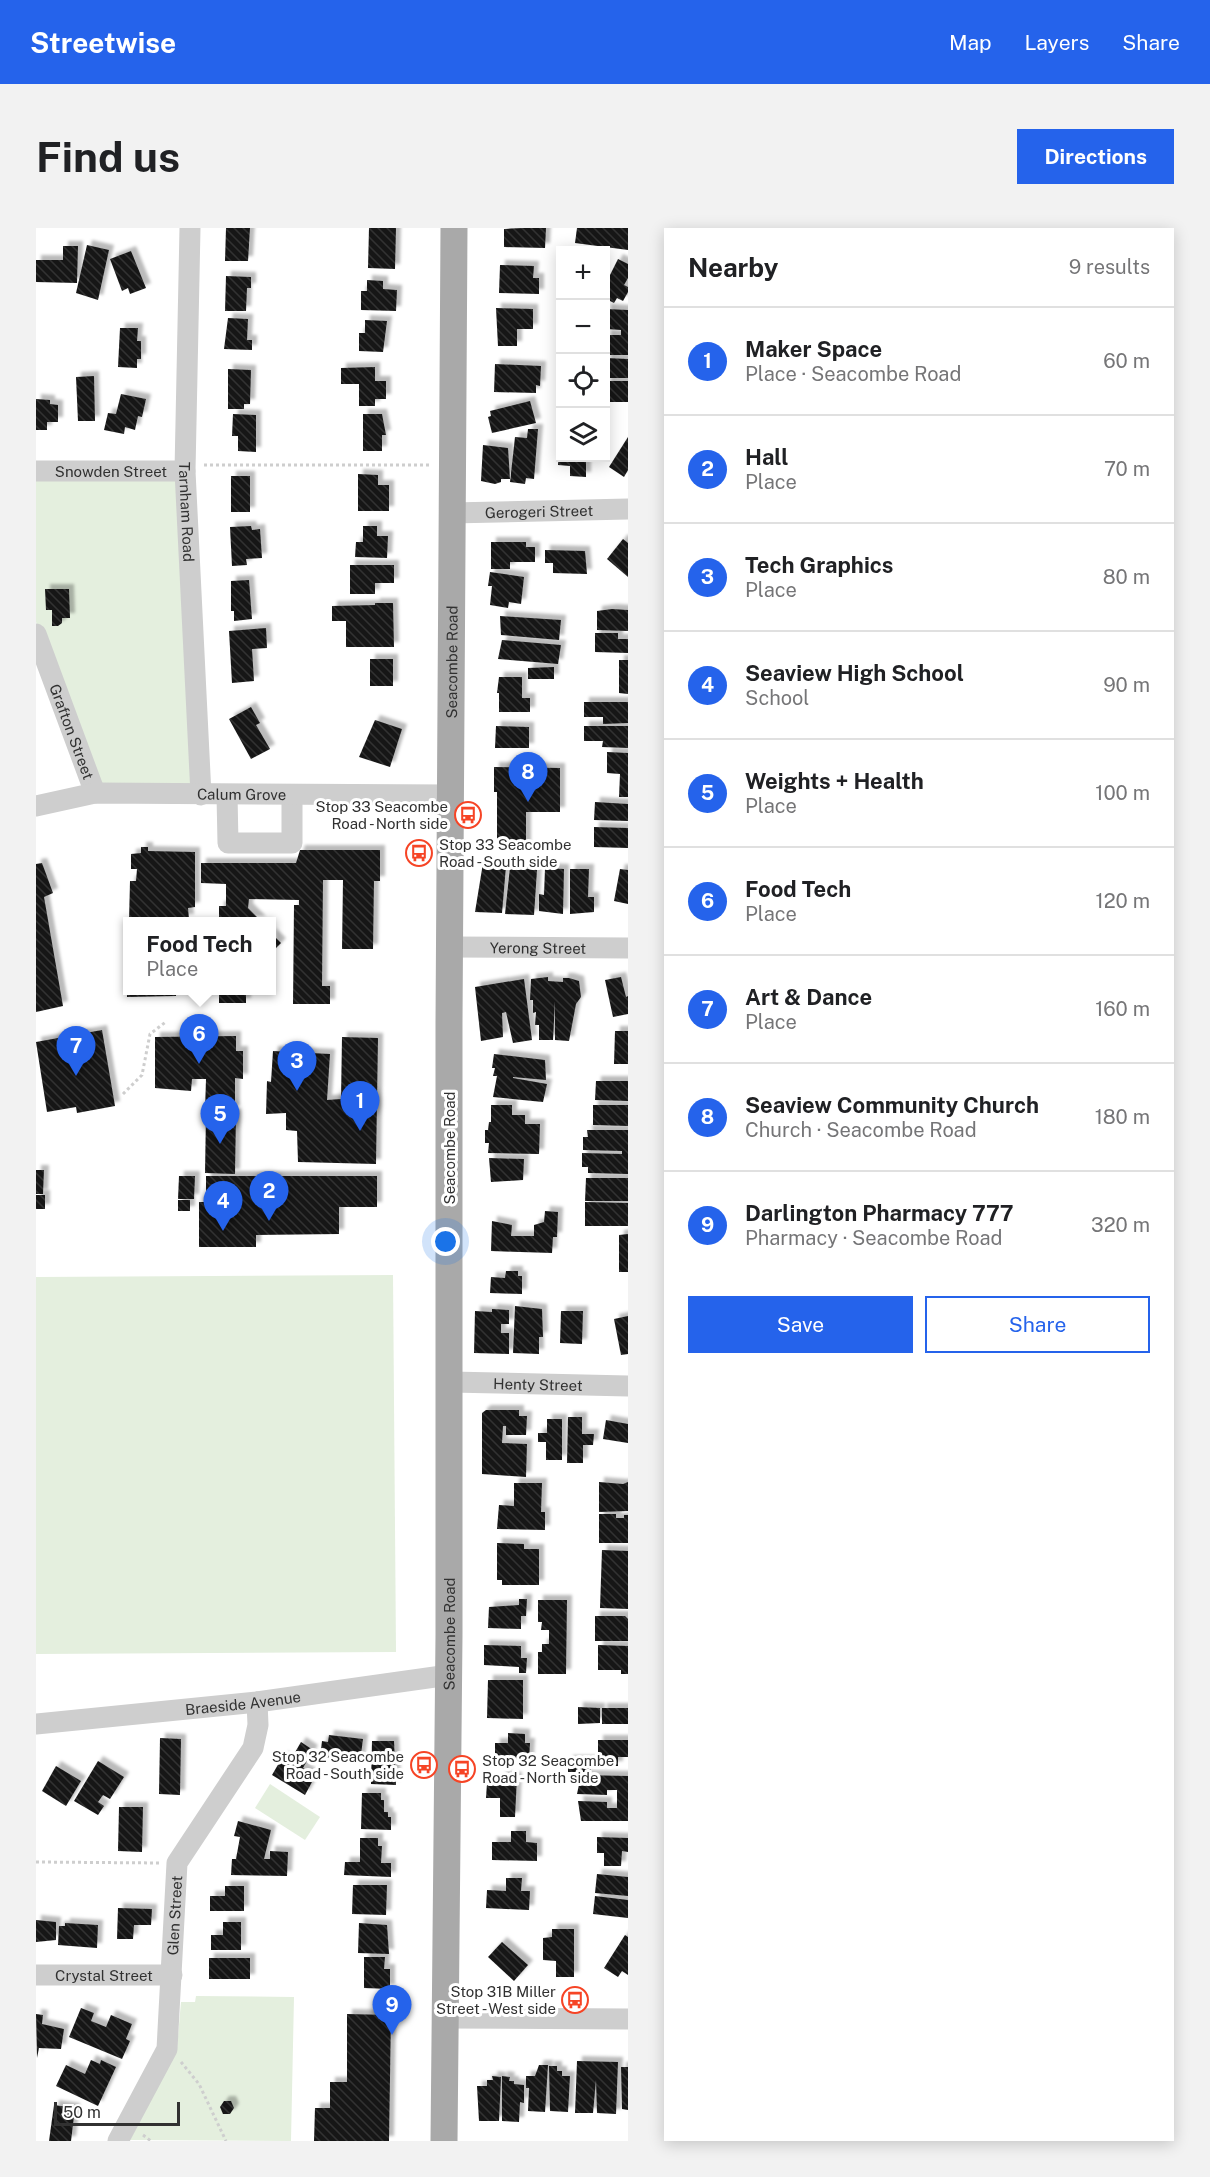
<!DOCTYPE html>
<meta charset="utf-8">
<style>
:root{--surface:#fff;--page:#f2f2f2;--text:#202124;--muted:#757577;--line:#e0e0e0;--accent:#2563eb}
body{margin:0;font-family:"Public Sans",sans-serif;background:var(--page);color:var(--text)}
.controls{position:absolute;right:18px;top:18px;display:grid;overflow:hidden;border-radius:0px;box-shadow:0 3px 15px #0003}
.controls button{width:54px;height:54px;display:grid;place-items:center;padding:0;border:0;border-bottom:2px solid var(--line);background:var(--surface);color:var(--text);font:30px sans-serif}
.scale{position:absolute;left:18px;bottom:15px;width:126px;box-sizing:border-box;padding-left:6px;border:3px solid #313131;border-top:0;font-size:16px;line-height:21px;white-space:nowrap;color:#313131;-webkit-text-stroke:4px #fff;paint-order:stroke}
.you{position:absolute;left:410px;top:1014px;width:21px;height:21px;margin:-15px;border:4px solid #fff;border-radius:50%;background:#1a73e8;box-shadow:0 0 0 9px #1a73e833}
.badge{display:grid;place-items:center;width:39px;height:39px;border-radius:50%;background:var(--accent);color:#fff;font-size:20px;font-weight:700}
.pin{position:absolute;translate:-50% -50px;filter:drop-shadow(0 2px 3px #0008)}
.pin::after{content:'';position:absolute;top:32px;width:21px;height:18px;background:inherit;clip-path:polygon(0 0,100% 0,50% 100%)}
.popup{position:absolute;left:87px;top:689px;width:153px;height:78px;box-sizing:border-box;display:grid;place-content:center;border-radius:0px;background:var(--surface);filter:drop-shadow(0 2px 4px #0005);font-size:20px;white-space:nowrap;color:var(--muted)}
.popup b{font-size:22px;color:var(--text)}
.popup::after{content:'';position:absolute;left:50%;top:100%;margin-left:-12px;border:12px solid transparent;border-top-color:var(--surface)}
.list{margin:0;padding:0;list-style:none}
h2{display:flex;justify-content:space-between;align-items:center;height:78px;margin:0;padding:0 24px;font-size:26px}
h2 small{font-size:20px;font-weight:400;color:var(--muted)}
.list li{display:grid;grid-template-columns:39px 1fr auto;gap:18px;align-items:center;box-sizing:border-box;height:108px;padding:0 24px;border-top:2px solid var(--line)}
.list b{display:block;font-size:22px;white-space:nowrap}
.list p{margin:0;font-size:20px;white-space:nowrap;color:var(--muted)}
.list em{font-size:20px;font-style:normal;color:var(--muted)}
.actions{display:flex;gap:12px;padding:18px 24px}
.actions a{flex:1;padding:14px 0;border:2px solid var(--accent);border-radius:0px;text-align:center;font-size:21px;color:var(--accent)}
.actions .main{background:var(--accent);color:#fff}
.icon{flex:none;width:33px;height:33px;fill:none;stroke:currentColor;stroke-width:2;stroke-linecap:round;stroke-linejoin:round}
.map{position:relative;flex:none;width:592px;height:1913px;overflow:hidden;border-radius:0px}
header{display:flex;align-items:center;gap:36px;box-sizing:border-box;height:84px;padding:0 30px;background:var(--accent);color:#fff}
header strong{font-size:28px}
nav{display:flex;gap:33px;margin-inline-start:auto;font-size:21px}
.intro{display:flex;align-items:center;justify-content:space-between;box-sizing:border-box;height:144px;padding:0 36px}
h1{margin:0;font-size:42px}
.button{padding:15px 27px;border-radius:0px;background:var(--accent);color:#fff;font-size:21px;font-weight:700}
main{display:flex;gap:36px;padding:0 36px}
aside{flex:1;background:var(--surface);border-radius:0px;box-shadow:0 3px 15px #0003}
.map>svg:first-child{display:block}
.green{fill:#e4efde}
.building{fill:url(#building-back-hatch);filter:url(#shadow)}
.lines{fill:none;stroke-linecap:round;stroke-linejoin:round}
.path{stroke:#cecece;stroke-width:3;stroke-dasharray:3 3;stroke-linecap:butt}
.minor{stroke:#cecece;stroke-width:21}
.major{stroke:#a9a9a9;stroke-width:27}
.labels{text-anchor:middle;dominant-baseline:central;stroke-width:6;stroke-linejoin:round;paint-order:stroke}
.street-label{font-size:15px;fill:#313131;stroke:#fff}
.poi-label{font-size:15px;fill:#313131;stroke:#fff;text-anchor:end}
</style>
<header>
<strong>Streetwise</strong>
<nav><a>Map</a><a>Layers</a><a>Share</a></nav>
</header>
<div class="intro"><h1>Find us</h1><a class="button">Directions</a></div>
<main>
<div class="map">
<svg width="592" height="1913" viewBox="0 0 592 1913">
<defs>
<pattern id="building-back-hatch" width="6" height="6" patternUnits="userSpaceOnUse" patternTransform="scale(1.5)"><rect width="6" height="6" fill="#181818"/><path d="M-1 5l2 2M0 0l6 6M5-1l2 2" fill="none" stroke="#313131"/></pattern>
<filter id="shadow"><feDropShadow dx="5" dy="-5" stdDeviation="1.5" flood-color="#0004"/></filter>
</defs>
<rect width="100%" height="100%" fill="#fff"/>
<g class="green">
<path d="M0 246 145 247 161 562 63 560 0 394Z"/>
<path d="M357 1047 360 1424 0 1426V1049Z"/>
<path d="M234 1556 284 1589 269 1612 219 1580Z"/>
<path d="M160 1768 258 1769 255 1913 94 1912 141 1820 145 1774H159Z"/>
</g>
<g class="building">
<path d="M190 0H214L212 33H189Z"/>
<path d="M333 0H360L359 41 332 40Z"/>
<path d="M487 0H510L509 20 468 19V1Z"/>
<path d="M541 0H592V22L539 15Z"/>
<path d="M51 17 73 22 62 72 40 65Z"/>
<path d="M27 18H42L41 55 0 54V32H27Z"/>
<path d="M95 23 110 60 94 66 92 60 86 63 74 31Z"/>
<path d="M582 31 592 36V50L588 57 592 59V64L587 73 581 70 578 75 570 71V55Z"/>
<path d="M464 37 498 38 497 50H503V66L463 65Z"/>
<path d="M190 48 215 49V60H211L210 83H189Z"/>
<path d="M331 52 347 53V61L361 62 360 83 325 82V63H331Z"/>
<path d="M460 80 497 81V101H481V118H462Z"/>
<path d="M570 81 592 82V127H570V107H585V102L570 101Z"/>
<path d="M192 90 212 91 211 112H216V122L188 121Z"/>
<path d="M329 92 351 93 347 124 323 123V105H329Z"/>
<path d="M84 100H102L101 113H105V131H101V140L82 139Z"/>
<path d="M570 130 592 131V150H570Z"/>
<path d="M459 136 505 138 504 158 500 157V165L458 164Z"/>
<path d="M339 139V153H350V171H339V178H323V156H305V140Z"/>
<path d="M192 141 215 142 214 176H208V181H192Z"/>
<path d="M58 148 59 193H42L40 149Z"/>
<rect x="570" y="153" width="22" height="21"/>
<path d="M85 166 110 171 106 189 102 188 99 202 89 199 88 206 68 202 72 185 80 186Z"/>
<path d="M0 171 14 172V176L22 177V194H11V202H0Z"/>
<path d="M494 173 500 195 456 205 452 189 455 188 454 183Z"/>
<path d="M197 186 220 187V224L202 223V208H196Z"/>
<path d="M327 186H346L350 207H346V223H327Z"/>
<path d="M492 201H502L498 251 490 250 489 256 474 254 479 209 491 210Z"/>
<path d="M592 209V242L588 249 573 239Z"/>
<path d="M523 214 524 230H550V249L534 248V238L522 237Z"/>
<path d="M447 217 472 220 474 251H465V254L459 256 445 253Z"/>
<path d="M322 246 342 247V257H353V283H322Z"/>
<rect x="195" y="248" width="19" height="36"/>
<path d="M215 298 216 302 224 301 226 330 210 331 211 337 196 338 194 299Z"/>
<path d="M327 298H341V308H352L351 330 319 329 320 314H327Z"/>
<path d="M587 311 592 315V349L571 331Z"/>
<path d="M455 314H490V319H499V334H474V341H455Z"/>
<path d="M509 322 549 323 551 346 517 345V335H509Z"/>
<path d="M314 337H358V355H339V366H314Z"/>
<path d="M454 344 488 349 485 376 473 374 472 380 454 377 456 358H452Z"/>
<path d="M213 352 216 391 198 393V383H195V353Z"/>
<path d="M9 361H33L34 390H26V395L22 398H16V382H10Z"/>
<path d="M339 375H357L358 419H310V393H296V378L339 377Z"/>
<path d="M576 381 592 382V403L561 402V383Z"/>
<path d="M464 388 525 392 523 412 465 407Z"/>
<path d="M230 400 231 420 216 421 218 453 196 455 193 403Z"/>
<path d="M559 405H582V411H592V425L559 424Z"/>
<path d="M466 412 525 417 522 436 462 431Z"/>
<rect x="334" y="431" width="23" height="27"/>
<path d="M583 432H592V466L583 465Z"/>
<path d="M518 439V451H492V440Z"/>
<path d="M463 449H486V470H494V484H463V465H461Z"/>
<path d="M548 474H592V495L567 496V489H548Z"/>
<path d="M215 479 224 495 220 497 234 521 215 531 193 491Z"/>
<path d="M339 492 366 501 354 539 323 529Z"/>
<path d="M460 498 493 499V520H459Z"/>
<path d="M548 498H592V520L566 519 567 513H548Z"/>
<path d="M571 524 592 525V569H583L584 546 571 545Z"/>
<path d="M458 539 524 540V584H490V619H461V564H458Z"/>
<path d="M559 574 592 576V593L558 592Z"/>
<path d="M558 599 592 600V620L558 619Z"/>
<path d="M105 619H112V623L159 624V679L152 680 153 691 93 693 94 653H100L101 641H95V626L105 625Z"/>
<path d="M264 622H344V653H338L337 721H306L307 652H287L286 758H294V776H257L258 677H263V672L213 671 212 680 225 693H183V678H190V656L165 655V635H260Z"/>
<path d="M6 635 17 665 8 669 27 778 0 784V636Z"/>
<path d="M447 635 470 638 466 685 439 684Z"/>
<path d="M474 639 501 642 498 687 469 686Z"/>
<path d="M509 640 528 641 527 686 503 683V666L508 667Z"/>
<path d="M534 641H553L552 669H558V684L534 686Z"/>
<path d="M584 641 592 642V676L578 673Z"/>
<path d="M235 705 245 715 235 725Z"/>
<path d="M512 749V753L527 754V750H533L543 753 545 769 540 776 533 813 519 812V773L517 812H503V797H499L500 784 497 785V772H494L495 751Z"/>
<path d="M585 749 590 769 592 768V786L577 789 569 752Z"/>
<path d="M488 751 496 812 477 815 470 784 466 785 467 809 445 813 439 759Z"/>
<path d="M91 762H140V768L91 769Z"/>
<rect x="183" y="762" width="27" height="13"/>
<path d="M66 802 79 878 41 885 40 879 11 884 0 814Z"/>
<path d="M579 803H592V836H578Z"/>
<path d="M200 808V823H207V851L199 850V882H169L170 851H156L155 863 119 860V809Z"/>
<path d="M306 809 342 810 340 936 262 934 261 903 250 902V885L230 886 231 853 235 854 237 823 294 826 291 872 305 871Z"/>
<path d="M458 826 509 832 510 852 477 849V850L511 856 507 874 457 869 461 848H457L459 840H456Z"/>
<path d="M560 853H592V873L559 872Z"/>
<path d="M455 877H476V887H489V896H504L503 926 452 925 453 915H449V902H452L453 894H455Z"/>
<path d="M557 877H592V898L557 897Z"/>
<path d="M170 886H200L199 946 169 945Z"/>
<path d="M551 902H592V946L552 945V939H546V925L586 926V923L547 922V909H552Z"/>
<path d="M453 930 488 931 487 952 455 954Z"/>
<path d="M0 942H8L7 966H0Z"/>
<path d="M143 948H159L158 971H142Z"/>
<path d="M170 948H341V979H303V1006L220 1007V1019H163V974H170Z"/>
<path d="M550 950H592V973H549Z"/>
<rect x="0" y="967" width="9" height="14"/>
<rect x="142" y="972" width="12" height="11"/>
<path d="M549 974 592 975V998H549Z"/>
<path d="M509 983 522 984 521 1009H517L516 1025 455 1023 456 993 476 997 475 1008H498V997L508 994Z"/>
<path d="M592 1006V1044H583V1007Z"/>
<path d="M470 1043H482V1048H486V1066L454 1065 455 1049 469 1050Z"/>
<path d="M479 1078 506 1081 507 1109H503V1126L477 1125Z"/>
<path d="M456 1081 473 1082V1096H465V1105H473V1126L438 1125 439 1083 456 1084Z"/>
<path d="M525 1083H547L546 1116 524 1115Z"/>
<path d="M592 1088V1126L585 1127 578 1091Z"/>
<path d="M450 1182H483V1188H491L490 1207H470V1198H467L466 1215 491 1216 490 1249 446 1246V1185Z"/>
<path d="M532 1189H546V1206H558L557 1217H547V1235H531Z"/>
<path d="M511 1191H526V1232H510V1214H502V1205H511Z"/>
<path d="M570 1192 592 1196V1215L567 1211Z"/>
<path d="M563 1254 587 1256 592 1254V1283L563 1284Z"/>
<path d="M478 1255H506L505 1284H509V1302L461 1301 463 1277 478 1278Z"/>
<path d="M563 1286H580V1290H588V1287H592V1315H563Z"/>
<path d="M461 1315 488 1316V1321H503V1357H466V1352H461Z"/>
<path d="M566 1322 592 1323V1381L564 1380Z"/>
<path d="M483 1371H491L490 1388H485V1401L452 1400 453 1379 483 1377Z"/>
<path d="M502 1372H531L530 1446H502V1424H506V1416H513V1402H505L506 1394H502Z"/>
<path d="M559 1388H589L592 1391V1413H559Z"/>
<path d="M448 1417 485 1418V1430H491L490 1445H483V1439L448 1437Z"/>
<path d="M562 1417 592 1418V1446H585V1442H562Z"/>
<path d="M452 1452H487V1491L451 1490Z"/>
<path d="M542 1479 564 1480V1495L542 1496Z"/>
<rect x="566" y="1480" width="26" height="16"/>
<path d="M472 1505 489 1506V1515H494L493 1532 459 1531V1515H472Z"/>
<path d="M293 1507 327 1511 324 1534 284 1529 286 1513 292 1514Z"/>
<path d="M124 1510 145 1511 144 1567 123 1566Z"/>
<path d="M562 1512H592V1529H582V1538H566V1528H562Z"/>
<path d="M336 1513H358L360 1557 335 1556Z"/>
<path d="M265 1514 277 1522 267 1540 275 1545 271 1551 276 1554 269 1567 236 1547 247 1528 254 1533Z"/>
<rect x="532" y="1532" width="23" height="12"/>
<path d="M62 1533 88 1549 74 1571 67 1567 62 1574 68 1578 62 1587 38 1573Z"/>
<path d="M20 1538 45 1553 30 1578 6 1563Z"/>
<path d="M545 1547 592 1548V1593H545L542 1573 571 1574V1580H581V1562H571V1567L541 1566Z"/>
<path d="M465 1548 481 1549 479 1589H464V1570H450L451 1555H465Z"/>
<path d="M326 1565H345V1572H348V1584H352V1589H355V1602L325 1601Z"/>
<path d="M83 1579H107L106 1624 82 1623Z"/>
<path d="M202 1593 235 1602 228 1631H234V1623L252 1624 251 1648 195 1647 196 1631H200L204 1609 198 1608Z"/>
<path d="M475 1603H490V1614L501 1615V1633L456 1632V1614H475Z"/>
<path d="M561 1609 592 1610V1624L586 1623 585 1638H568V1625H561Z"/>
<path d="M324 1610H342V1618H346L345 1635H355V1649L308 1647 309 1634H324Z"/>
<path d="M561 1646 592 1649V1668L559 1665Z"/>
<path d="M470 1650H486L485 1663H494L493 1682 450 1680 451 1662 470 1663Z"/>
<path d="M317 1657H351L350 1687 316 1686Z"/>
<path d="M189 1658H208V1683H174V1668H189Z"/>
<path d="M559 1668 592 1672V1690L557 1686Z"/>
<path d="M82 1680 116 1681 115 1697H98L97 1711H81Z"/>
<path d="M0 1692 20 1694V1712L0 1714Z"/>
<path d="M187 1694H205V1722H175V1707H187Z"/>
<path d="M29 1695 62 1697 61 1720 22 1717 23 1698H29Z"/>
<path d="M323 1695 351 1697 353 1726 322 1725Z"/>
<path d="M516 1701H538V1749H520V1733L507 1732V1710L516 1709Z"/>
<path d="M589 1707 592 1709V1747L586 1743 582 1749 568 1740Z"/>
<path d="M466 1714 492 1737 478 1753 452 1729Z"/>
<path d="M328 1729H349L348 1741H354V1761L328 1760Z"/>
<rect x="173" y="1730" width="41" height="21"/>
<path d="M45 1780 58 1785 55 1793 70 1799 75 1787 96 1796 90 1811 94 1813 86 1831 33 1809Z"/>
<path d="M0 1786 7 1787 6 1796 28 1801 25 1821 3 1820 1 1830Z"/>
<path d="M311 1786 355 1787 353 1913H278L279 1880H294V1854H311Z"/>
<path d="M55 1832 64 1836 65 1832 80 1839 62 1878 20 1858 30 1837 49 1846Z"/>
<path d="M541 1833 582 1834 580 1886 561 1885 560 1852 557 1885H539Z"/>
<path d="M503 1837H512L509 1884 492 1883 493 1860H490V1848H499Z"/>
<path d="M513 1838H521V1843H526V1848H534L532 1884 514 1883Z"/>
<path d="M585 1839H592V1882L586 1881Z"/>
<path d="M456 1848 465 1849 463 1893H443L441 1858H451V1852H457Z"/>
<path d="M466 1848 474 1849 473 1853H478V1856L488 1857V1875L484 1874 483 1894 466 1893Z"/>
<path d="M188 1873H195L198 1880 194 1886H187L184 1879Z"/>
<path d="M18 1877 39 1880 35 1913H13Z"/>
</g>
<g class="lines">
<g class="path">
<path d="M168 237H396"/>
<path d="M87 866 106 847 114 806 131 793"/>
<path d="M0 1634 124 1635"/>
<path d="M145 1834 163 1856 190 1913"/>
<path d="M107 1907 115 1913"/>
</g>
<g class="minor">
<path id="s1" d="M154 0 149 243 165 567"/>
<path id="s2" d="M0 243H149"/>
<path id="s3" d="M415 285 592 281"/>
<path id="s4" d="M0 406 59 565"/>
<path d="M191 567 192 615H256V567"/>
<path id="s5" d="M0 578 59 565 414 567"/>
<path id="s6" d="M414 719 592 720"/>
<path id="s7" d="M414 1154 592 1158"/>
<path id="s8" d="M0 1496 221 1474 413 1447"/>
<path id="s9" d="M0 1747H136"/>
<path d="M411 1790 592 1791"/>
<path id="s10" d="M82 1913 131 1821 141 1635 217 1520 222 1497 221 1474"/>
</g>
<path class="major" id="s11" d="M408 1913 413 1407V795L418 0"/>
</g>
<defs>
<symbol id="bus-ring" viewBox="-11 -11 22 22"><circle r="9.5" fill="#fff" stroke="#f64425" stroke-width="1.5"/><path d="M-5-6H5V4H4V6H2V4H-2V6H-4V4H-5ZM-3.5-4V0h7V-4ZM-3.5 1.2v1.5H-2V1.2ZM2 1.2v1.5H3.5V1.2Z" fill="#f64425"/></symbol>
</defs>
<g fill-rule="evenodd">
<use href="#bus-ring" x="417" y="572" width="30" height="30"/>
<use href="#bus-ring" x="368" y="610" width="30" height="30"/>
<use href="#bus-ring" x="373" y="1522" width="30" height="30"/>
<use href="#bus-ring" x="411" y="1526" width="30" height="30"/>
<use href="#bus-ring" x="524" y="1757" width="30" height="30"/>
</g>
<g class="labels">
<g class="street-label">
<text stroke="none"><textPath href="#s2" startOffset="75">Snowden Street</textPath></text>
<text stroke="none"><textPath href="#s3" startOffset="88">Gerogeri Street</textPath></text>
<text stroke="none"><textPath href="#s1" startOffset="284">Tarnham Road</textPath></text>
<text stroke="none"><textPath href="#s11" startOffset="1479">Seacombe Road</textPath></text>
<text stroke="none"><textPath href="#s4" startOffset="104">Grafton Street</textPath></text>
<text stroke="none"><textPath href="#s5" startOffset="207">Calum Grove</textPath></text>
<text stroke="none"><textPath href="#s6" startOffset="88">Yerong Street</textPath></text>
<text transform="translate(413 920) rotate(-90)">Seacombe Road</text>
<text stroke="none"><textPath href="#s7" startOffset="88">Henty Street</textPath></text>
<text stroke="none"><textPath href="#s11" startOffset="507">Seacombe Road</textPath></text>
<text stroke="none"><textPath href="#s8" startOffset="208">Braeside Avenue</textPath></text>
<text stroke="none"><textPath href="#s10" startOffset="238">Glen Street</textPath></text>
<text stroke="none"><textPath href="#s9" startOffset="68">Crystal Street</textPath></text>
</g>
<g class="poi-label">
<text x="412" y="578">Stop 33 Seacombe<tspan x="412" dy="17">Road - North side</tspan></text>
<text x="403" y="616" text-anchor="start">Stop 33 Seacombe<tspan x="403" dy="17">Road - South side</tspan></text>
<text x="368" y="1528">Stop 32 Seacombe<tspan x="368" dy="17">Road - South side</tspan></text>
<text x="446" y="1532" text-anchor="start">Stop 32 Seacombe<tspan x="446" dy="17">Road - North side</tspan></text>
<text x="520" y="1763">Stop 31B Miller<tspan x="520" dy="17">Street - West side</tspan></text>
</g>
</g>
</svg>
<div class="controls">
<button>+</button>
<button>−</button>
<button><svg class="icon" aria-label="locate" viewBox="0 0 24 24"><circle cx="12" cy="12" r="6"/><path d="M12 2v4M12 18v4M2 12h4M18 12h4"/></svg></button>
<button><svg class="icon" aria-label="layers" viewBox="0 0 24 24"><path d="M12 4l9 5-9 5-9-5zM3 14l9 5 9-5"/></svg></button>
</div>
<div class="scale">50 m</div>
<div class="you"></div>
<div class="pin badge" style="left:324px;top:903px">1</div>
<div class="pin badge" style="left:233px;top:993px">2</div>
<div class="pin badge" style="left:261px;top:863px">3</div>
<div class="pin badge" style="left:187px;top:1003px">4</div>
<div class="pin badge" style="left:184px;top:916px">5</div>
<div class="pin badge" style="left:163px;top:836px">6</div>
<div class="popup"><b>Food Tech</b>Place</div>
<div class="pin badge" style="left:40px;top:848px">7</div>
<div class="pin badge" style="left:492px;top:574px">8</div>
<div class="pin badge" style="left:356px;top:1807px">9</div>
</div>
<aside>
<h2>Nearby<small>9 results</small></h2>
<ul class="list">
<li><span class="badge">1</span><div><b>Maker Space</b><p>Place · Seacombe Road</p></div><em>60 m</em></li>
<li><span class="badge">2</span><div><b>Hall</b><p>Place</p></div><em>70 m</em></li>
<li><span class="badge">3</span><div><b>Tech Graphics</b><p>Place</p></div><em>80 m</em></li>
<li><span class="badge">4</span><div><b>Seaview High School</b><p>School</p></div><em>90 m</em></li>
<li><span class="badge">5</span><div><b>Weights + Health</b><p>Place</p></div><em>100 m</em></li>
<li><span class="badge">6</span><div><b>Food Tech</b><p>Place</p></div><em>120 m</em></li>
<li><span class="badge">7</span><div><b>Art &amp; Dance</b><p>Place</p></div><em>160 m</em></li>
<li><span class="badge">8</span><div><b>Seaview Community Church</b><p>Church · Seacombe Road</p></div><em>180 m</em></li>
<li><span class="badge">9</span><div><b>Darlington Pharmacy 777</b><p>Pharmacy · Seacombe Road</p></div><em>320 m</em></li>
</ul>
<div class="actions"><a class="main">Save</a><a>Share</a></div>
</aside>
</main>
